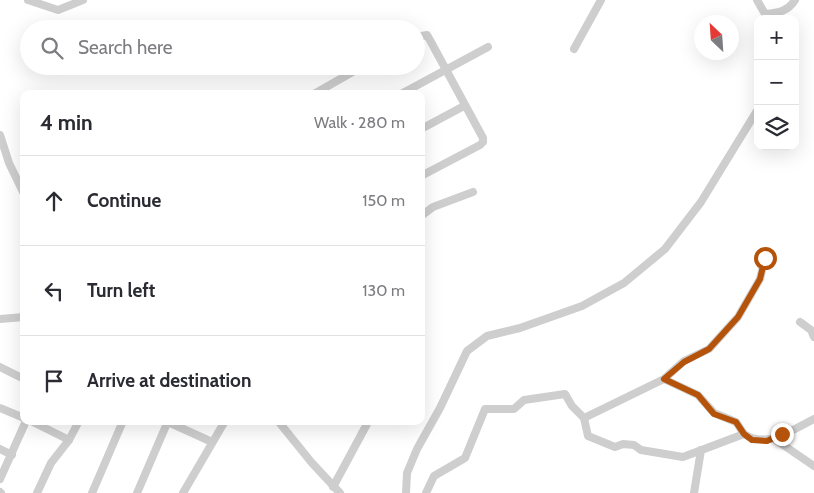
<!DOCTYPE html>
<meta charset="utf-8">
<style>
:root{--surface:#fff;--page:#f7f7f7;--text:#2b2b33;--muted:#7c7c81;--line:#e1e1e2}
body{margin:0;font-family:Cabin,sans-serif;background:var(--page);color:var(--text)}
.controls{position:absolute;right:15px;top:15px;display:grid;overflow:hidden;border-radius:10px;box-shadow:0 5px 20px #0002}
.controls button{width:45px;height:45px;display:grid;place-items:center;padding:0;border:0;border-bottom:1px solid var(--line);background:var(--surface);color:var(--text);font:25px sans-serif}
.compass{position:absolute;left:694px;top:15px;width:45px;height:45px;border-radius:50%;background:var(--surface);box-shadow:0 5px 20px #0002;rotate:335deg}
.stop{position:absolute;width:15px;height:15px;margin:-11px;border:4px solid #b45309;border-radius:50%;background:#fff}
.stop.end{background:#b45309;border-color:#fff;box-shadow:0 1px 5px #0008}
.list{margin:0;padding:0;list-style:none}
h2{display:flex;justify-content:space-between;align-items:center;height:65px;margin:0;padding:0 20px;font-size:21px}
h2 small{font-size:16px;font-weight:400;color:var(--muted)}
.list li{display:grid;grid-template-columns:32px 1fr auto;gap:15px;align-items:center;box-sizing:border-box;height:90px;padding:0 20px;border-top:1px solid var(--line)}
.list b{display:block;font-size:19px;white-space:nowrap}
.list em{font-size:16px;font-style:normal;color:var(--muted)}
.icon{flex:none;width:28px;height:28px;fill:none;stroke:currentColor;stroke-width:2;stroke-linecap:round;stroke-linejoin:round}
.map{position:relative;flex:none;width:814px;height:493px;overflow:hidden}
.search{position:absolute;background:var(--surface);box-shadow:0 5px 20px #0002;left:20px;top:20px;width:405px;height:55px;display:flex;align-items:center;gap:12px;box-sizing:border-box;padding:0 18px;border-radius:28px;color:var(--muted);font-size:19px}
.panel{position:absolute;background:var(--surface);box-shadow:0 5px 20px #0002;left:20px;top:90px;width:405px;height:335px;border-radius:10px}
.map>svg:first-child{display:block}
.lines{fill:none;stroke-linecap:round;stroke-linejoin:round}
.minor{stroke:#cecece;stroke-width:8}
.route{stroke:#b45309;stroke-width:6}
</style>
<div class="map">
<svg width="814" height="493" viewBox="0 0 814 493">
<rect width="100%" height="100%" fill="#fff"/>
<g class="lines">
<g class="minor">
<path d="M28 0 58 10 83 0"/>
<path d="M757 0 765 14C779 13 788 11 795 0"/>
<path d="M416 37 427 35 431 42 483 138V142L480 145 421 176"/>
<path d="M574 49 601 0"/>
<path d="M314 94 363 66"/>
<path d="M401 94 488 47"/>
<path d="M421 129 464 106"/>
<path d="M0 135 9 163 24 194"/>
<path d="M421 216 433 207 473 192"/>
<path d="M0 319 24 317"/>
<path d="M800 322 811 330 814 337"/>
<path d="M0 367 24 379"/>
<path d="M664 379 684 361 709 349 738 317 760 279 765 258"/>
<path d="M0 408 24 418"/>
<path d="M584 418 588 436 615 447 623 444 634 445 641 450 683 457 744 434C767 449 792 430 814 419"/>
<path d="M31 421 69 440"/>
<path d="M278 421 312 463 340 493"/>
<path d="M168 422 212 442"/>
<path d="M773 438 814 466"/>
<path d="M0 449 12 455"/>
<path d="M0 479 26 421"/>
<path d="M333 487 367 424"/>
<path d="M0 492 1 493"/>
<path d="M37 493 51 463 69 440 79 421"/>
<path d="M92 493 123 421"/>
<path d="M137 493 168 421"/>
<path d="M183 493 225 421"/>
<path d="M406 493 407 473 417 449 440 408 467 351 487 336 520 328 582 306 624 283 665 249 701 202 758 109"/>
<path d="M426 493 434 476 465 458 485 409H514L524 400 565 394 572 406 584 418 664 379 698 395 714 413 736 422 744 434"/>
<path d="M694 493 701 450"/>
</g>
</g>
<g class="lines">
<path class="route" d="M765 258 760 279 738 317 709 349 684 362 664 379 698 395 714 414 736 422 744 434 752 440 767 441 782 434"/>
</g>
</svg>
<div class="controls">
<button>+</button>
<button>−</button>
<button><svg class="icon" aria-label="layers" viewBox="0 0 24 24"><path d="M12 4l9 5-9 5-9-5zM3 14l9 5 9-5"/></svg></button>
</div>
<svg class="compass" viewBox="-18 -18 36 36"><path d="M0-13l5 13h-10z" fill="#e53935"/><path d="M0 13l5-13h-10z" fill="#7c7c81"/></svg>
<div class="stop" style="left:765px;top:258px"></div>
<div class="stop end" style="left:782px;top:434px"></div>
<div class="search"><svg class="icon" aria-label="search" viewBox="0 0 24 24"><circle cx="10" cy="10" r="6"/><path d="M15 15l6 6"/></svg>Search here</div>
<section class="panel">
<h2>4 min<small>Walk · 280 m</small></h2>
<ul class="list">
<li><svg class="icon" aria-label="ahead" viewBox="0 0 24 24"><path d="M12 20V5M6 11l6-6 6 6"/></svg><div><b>Continue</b></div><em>150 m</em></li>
<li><svg class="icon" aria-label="left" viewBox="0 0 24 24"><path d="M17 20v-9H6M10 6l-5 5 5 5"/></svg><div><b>Turn left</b></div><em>130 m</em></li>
<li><svg class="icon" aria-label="arrive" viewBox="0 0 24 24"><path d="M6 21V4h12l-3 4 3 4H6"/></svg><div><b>Arrive at destination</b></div></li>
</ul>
</section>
</div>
